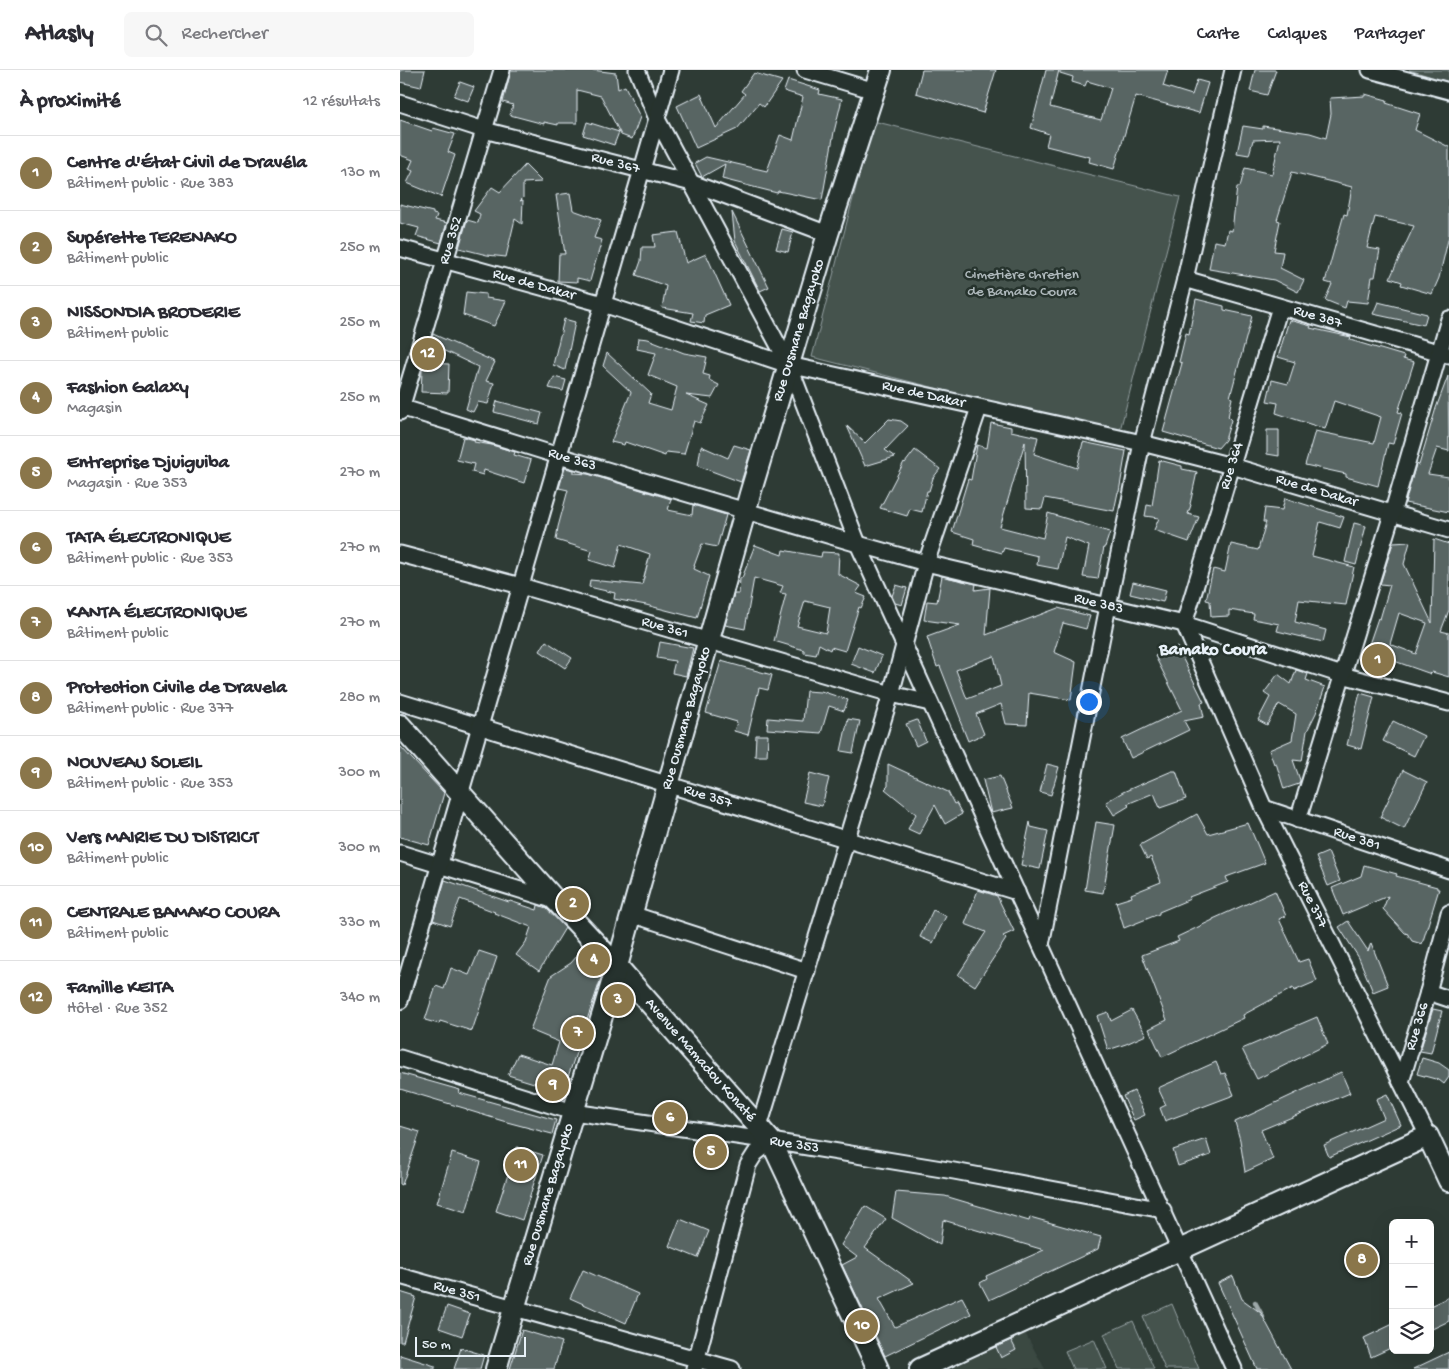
<!DOCTYPE html>
<html lang="fr">
<meta charset="utf-8">
<style>
:root{--surface:#fff;--page:#f7f7f7;--text:#2b2b33;--muted:#7c7c81;--line:#e1e1e2;--accent:#8a764a}
body{margin:0;font-family:"Gochi Hand",sans-serif;background:var(--page);color:var(--text)}
.controls{position:absolute;right:15px;bottom:15px;display:grid;overflow:hidden;border-radius:8px;box-shadow:0 5px 20px #0002}
.controls button{width:45px;height:45px;display:grid;place-items:center;padding:0;border:0;border-bottom:1px solid var(--line);background:var(--surface);color:var(--text);font:25px sans-serif}
.scale{position:absolute;left:15px;bottom:12px;width:111px;box-sizing:border-box;padding-left:5px;border:2px solid #e8f1f8;border-top:0;font-size:14px;line-height:18px;white-space:nowrap;color:#e8f1f8;-webkit-text-stroke:4px #26332d;paint-order:stroke}
.you{position:absolute;left:688px;top:631px;width:18px;height:18px;margin:-12px;border:4px solid #fff;border-radius:50%;background:#1a73e8;box-shadow:0 0 0 8px #1a73e833}
.badge{display:grid;place-items:center;width:32px;height:32px;border-radius:50%;background:var(--accent);color:#fff;font-size:16px;font-weight:700}
.pin{position:absolute;translate:-50% -50%;border:2px solid #fff;box-shadow:0 1px 5px #0006}
.list{margin:0;padding:0;list-style:none}
h2{display:flex;justify-content:space-between;align-items:center;height:65px;margin:0;padding:0 20px;font-size:21px}
h2 small{font-size:16px;font-weight:400;color:var(--muted)}
.list li{display:grid;grid-template-columns:32px 1fr auto;gap:15px;align-items:center;box-sizing:border-box;height:75px;padding:0 20px;border-top:1px solid var(--line)}
.list b{display:block;font-size:19px;white-space:nowrap}
.list p{margin:0;font-size:16px;white-space:nowrap;color:var(--muted)}
.list em{font-size:16px;font-style:normal;color:var(--muted)}
.icon{flex:none;width:28px;height:28px;fill:none;stroke:currentColor;stroke-width:2;stroke-linecap:round;stroke-linejoin:round}
.map{position:relative;flex:none;width:1049px;height:1299px;overflow:hidden}
header{display:flex;align-items:center;gap:30px;box-sizing:border-box;height:70px;padding:0 25px;background:var(--surface);border-bottom:1px solid var(--line)}
header strong{font-size:24px}
nav{display:flex;gap:28px;margin-inline-start:auto;font-size:18px}
.search{width:350px;height:45px;background:var(--page);display:flex;align-items:center;gap:12px;box-sizing:border-box;padding:0 18px;border-radius:8px;color:var(--muted);font-size:19px}
main{display:flex}
aside{flex:1;background:var(--surface)}
.map>svg:first-child{display:block}
.built{fill:#3b4843}
.green{fill:#45524e;stroke:#96a2a3}
.lines{fill:none;stroke-linecap:round;stroke-linejoin:round}
.stream{stroke:#9da8a9;stroke-width:4.5}
.building{fill:#596563;stroke:#e8f1f8;fill-rule:evenodd}
.street-casing{stroke:#e8f1f8;stroke-width:19}
.secondary-casing{stroke:#e8f1f8;stroke-width:24}
.street{stroke:#26332d;stroke-width:15}
.secondary{stroke:#26332d;stroke-width:20}
.labels{text-anchor:middle;dominant-baseline:central;stroke-width:5;stroke-linejoin:round;paint-order:stroke}
.street-label{font-size:15px;fill:#e8f1f8;stroke:#26332d}
.park-label{font-size:15px;fill:#afb9bc;stroke:#26332d}
.quarter-label{font-size:18px;font-weight:bold;fill:#e8f1f8;stroke:#26332d}
</style>
<header>
<strong>Atlasly</strong>
<div class="search"><svg class="icon" aria-label="search" viewBox="0 0 24 24"><circle cx="10" cy="10" r="6"/><path d="M15 15l6 6"/></svg>Rechercher</div>
<nav><a>Carte</a><a>Calques</a><a>Partager</a></nav>
</header>
<main>
<aside>
<h2>À proximité<small>12 résultats</small></h2>
<ul class="list">
<li><span class="badge">1</span><div><b>Centre d'État Civil de Dravéla</b><p>Bâtiment public · Rue 383</p></div><em>130 m</em></li>
<li><span class="badge">2</span><div><b>Supérette TERENAKO</b><p>Bâtiment public</p></div><em>250 m</em></li>
<li><span class="badge">3</span><div><b>NISSONDIA BRODERIE</b><p>Bâtiment public</p></div><em>250 m</em></li>
<li><span class="badge">4</span><div><b>Fashion Galaxy</b><p>Magasin</p></div><em>250 m</em></li>
<li><span class="badge">5</span><div><b>Entreprise Djuiguiba</b><p>Magasin · Rue 353</p></div><em>270 m</em></li>
<li><span class="badge">6</span><div><b>TATA ÉLECTRONIQUE</b><p>Bâtiment public · Rue 353</p></div><em>270 m</em></li>
<li><span class="badge">7</span><div><b>KANTA ÉLECTRONIQUE</b><p>Bâtiment public</p></div><em>270 m</em></li>
<li><span class="badge">8</span><div><b>Protection Civile de Dravela</b><p>Bâtiment public · Rue 377</p></div><em>280 m</em></li>
<li><span class="badge">9</span><div><b>NOUVEAU SOLEIL</b><p>Bâtiment public · Rue 353</p></div><em>300 m</em></li>
<li><span class="badge">10</span><div><b>Vers MAIRIE DU DISTRICT</b><p>Bâtiment public</p></div><em>300 m</em></li>
<li><span class="badge">11</span><div><b>CENTRALE BAMAKO COURA</b><p>Bâtiment public</p></div><em>330 m</em></li>
<li><span class="badge">12</span><div><b>Famille KEITA</b><p>Hôtel · Rue 352</p></div><em>340 m</em></li>
</ul>
</aside>
<div class="map">
<svg width="1049" height="1299" viewBox="0 0 1049 1299">
<rect width="100%" height="100%" fill="#2e3b35"/>
<filter id="ink" filterUnits="userSpaceOnUse"><feTurbulence type="fractalNoise" baseFrequency=".02" numOctaves="2"/><feDisplacementMap in="SourceGraphic" scale="10" xChannelSelector="R" yChannelSelector="G"/><feConvolveMatrix kernelMatrix="1 2 1 2 8 2 1 2 1" color-interpolation-filters="sRGB"/></filter>
<g filter="url(#ink)">
<path class="built" d="M625 1263 645 1299H550Z"/>
<g class="green">
<path d="M1009 0H1049V12Z"/>
<path d="M473 51 780 127 719 364 412 287Z"/>
<path d="M772 1234 799 1299H765L743 1247Z"/>
<path d="M733 1251 754 1299H719L704 1264Z"/>
<path d="M694 1269 707 1299H673L665 1281Z"/>
</g>
<g class="lines">
<path class="stream" d="M855 1232 863 1247"/>
</g>
<g class="building">
<path d="M0 0H25L21 17 0 12Z"/>
<path d="M111 0H192L216 3 218 19 225 16 240 47 232 69 221 65 201 26 177 20V53H158V55L144 52V54L110 45 113 35 103 32Z"/>
<path d="M522 0H596L583 43 516 23Z"/>
<path d="M646 0H659L650 37 701 50 711 18 687 11 685 16 672 12 673 7 660 3V0H768L763 16 792 25 797 10 808 13 799 43 736 26 714 99 689 92 690 87 646 76 649 64 631 58Z"/>
<path d="M855 0H876L867 25 850 21Z"/>
<path d="M354 3 382 11 364 37 359 33 337 59 296 78 277 36 301 24 316 58 345 24 341 21Z"/>
<path d="M388 10 420 20 419 24 442 29 434 62 422 130 378 121 377 123 322 109 325 94 302 107 295 93 306 87 367 101 380 65 393 70 403 27 384 21Z"/>
<path d="M60 12 74 17 68 31 54 26Z"/>
<path d="M965 24 987 30 986 33 1020 44 1015 60 1049 77V166L1039 208 1032 224 1001 215 1002 212 990 208 1014 156 975 147 967 178 980 180 975 207H972L968 233 947 231 945 238 925 230 932 214 925 212 944 144 947 145 952 117 892 102 877 150 880 151 874 181 883 182 880 198 904 210 898 222 874 210 809 199 814 171 825 173 828 160 832 161 837 117H840L845 98 872 104 880 69 853 70 849 85 837 83 843 56 863 59V56L910 63 926 68 931 44 930 28 965 26Z"/>
<path d="M0 50 32 61 33 58 55 64 48 82 55 85 41 127 7 113 13 101 9 99 13 90 0 85Z"/>
<path d="M187 52 219 62 214 75 183 65Z"/>
<path d="M125 95 142 112 123 113V128L120 131 123 130 122 154 115 149 106 187 87 185 59 178 67 150 78 153 80 144 74 141 92 117 100 122Z"/>
<path d="M170 123 173 140 201 150 194 168 202 170 190 211 177 208V212L158 211 159 184H165L156 125Z"/>
<path d="M0 134 33 142V144L37 145 35 150 47 153 41 173 16 166 19 158 0 153Z"/>
<path d="M332 142 369 217 360 221 335 171Z"/>
<path d="M382 159 393 162 388 182 376 179Z"/>
<path d="M278 162 286 193 306 184 329 235 305 245 304 253 291 251 293 243 262 238 266 216 236 205 241 191 242 177H255L253 165Z"/>
<path d="M66 222 86 224V228L106 231 94 256 63 245Z"/>
<path d="M796 229 824 236V240L852 246 830 327 832 328 828 347 831 350 825 370 818 378 763 362 782 293 779 292 786 263 789 264Z"/>
<path d="M978 232 1027 244 1024 255 973 244Z"/>
<path d="M164 249 175 252 165 300 153 295Z"/>
<path d="M889 250 911 256 910 258 951 267 950 270 1004 286 1003 289 1014 292 998 342 1002 343 993 374 988 373 978 416 946 407V404L905 395 915 361 974 373 981 347 934 331 925 359 876 343 878 333 867 331 872 310 888 314 895 292 878 287Z"/>
<path d="M33 264 95 292 86 311 94 313 88 334 78 332 73 342 66 339 78 297 30 274Z"/>
<path d="M239 268 248 269 284 283 307 287 303 304 310 306 309 310 319 315 312 328 286 325 309 335 300 353 294 351 284 384 266 382 265 386 225 372 224 375 211 372 231 322 203 296 207 283 251 324 248 333 271 340 277 317 248 305 256 283 237 279Z"/>
<path d="M25 293 49 294 48 323 21 322 22 301Z"/>
<path d="M1048 306 1049 381 1037 378 1028 404 1049 407V442L1005 433 1016 394 1019 395 1036 338Z"/>
<path d="M154 307 166 310 163 321 149 318Z"/>
<path d="M97 331 142 343 139 354 94 342Z"/>
<path d="M489 349 501 351 508 356 485 380 495 387 465 396 447 356 465 373Z"/>
<path d="M591 353 611 357V361L638 367 634 384 677 398 683 372 726 381 719 422H718L714 441 645 428 642 439 626 438 625 372 600 457 643 468 648 443 710 462 705 477H704L698 509 683 507 689 476 665 467 658 499 637 495 638 486 604 478 602 483 573 475 574 469 552 462 568 409 571 410 577 375 587 378Z"/>
<path d="M867 360H879V386L867 384Z"/>
<path d="M63 367 75 370 74 372 92 375 115 382 114 385 131 390 124 413 84 400 83 405 72 402 74 394 57 390Z"/>
<path d="M334 375 351 380 341 412 298 396 301 376 328 388Z"/>
<path d="M515 380 540 399 533 408 529 421H527L522 442 510 439 507 446 480 438 504 392 505 393Z"/>
<path d="M759 390 782 396V399L797 402 790 434 791 435 788 444 799 447 789 472 754 460 759 448 745 446 747 435 752 436Z"/>
<path d="M165 398 174 400V403L188 404 271 429 268 440 292 445 293 435 326 445 317 477 302 474 294 496H295L294 499 309 506 297 548 246 535 214 529 215 523 189 517 190 510 242 515 250 484 221 474 215 498 189 490 192 481 156 470 158 457 168 420 159 418Z"/>
<path d="M885 428 944 447 940 458 920 452 912 486 954 497 946 535 899 530 895 552 926 560 923 572 877 561 879 554 853 549 854 544 829 540V546L811 547 810 531 806 530 813 499 825 502 831 474 858 480 866 452H863L865 438 882 440Z"/>
<path d="M954 453 966 456 956 495 945 492Z"/>
<path d="M1034 469 1049 474V540L1041 561 1049 563V607L1032 602 1031 604 980 586 978 591 965 586 978 548 980 549 990 515 980 514 993 473 1010 472 1004 494 1032 553ZM999 543 1027 553 1016 584 990 574Z"/>
<path d="M355 475 382 485 383 480 421 487 422 482 439 483 438 504 461 516 456 523 466 527 461 538 459 537 445 581 431 577 430 580 419 574 416 585 404 583V580L374 571 386 524 380 523 383 516 354 508 345 559 325 555 334 524H339L340 508H342ZM405 531 430 537 426 563 397 556Z"/>
<path d="M542 506 576 514 575 520 590 518 586 565 658 538 690 546 686 559 663 553 654 582 676 592 671 630 629 623 627 655 606 654 601 634 576 644 584 664 568 671 560 651 561 650 540 596 537 597 527 567 560 555 524 550 527 531 537 532ZM594 586 601 616 567 629 556 600Z"/>
<path d="M733 512 766 520 763 532 730 524Z"/>
<path d="M496 515 507 518 502 535 495 533 492 526Z"/>
<path d="M146 571 172 588 165 598 140 581Z"/>
<path d="M260 572 293 578 286 606 272 603 275 591 257 588Z"/>
<path d="M458 576 482 586 475 603 451 594Z"/>
<path d="M777 577 804 632 801 633 804 647 784 651 789 660 731 688 722 669 782 640 755 586Z"/>
<path d="M321 591 372 605 368 620 359 618 348 665 334 661 337 652 306 643Z"/>
<path d="M896 600 908 604 906 610 925 617 916 643 907 661 902 691 893 690 900 710 899 714 884 719 876 693 874 694 869 680 892 670 896 644 879 634 867 655 858 650 870 627 864 623 878 604 891 614Z"/>
<path d="M406 621 420 622 421 621 448 630 444 641 429 636 421 663 367 659 368 648 403 651Z"/>
<path d="M960 623 974 627 961 679 947 675Z"/>
<path d="M448 649 460 651 453 683 441 681Z"/>
<path d="M517 650 526 671 516 676 506 654Z"/>
<path d="M993 651 1024 666 1014 686 983 671Z"/>
<path d="M356 665H368L367 686H355Z"/>
<path d="M0 676 44 723 29 775 0 767Z"/>
<path d="M488 694 548 722 554 734 556 733 562 744 545 754 535 735 519 764 508 759 516 744 485 719 488 716Z"/>
<path d="M647 694 659 697 651 725 640 722Z"/>
<path d="M1003 700 1027 712 1004 759 980 747Z"/>
<path d="M772 701H776L786 729 760 738 754 723 727 734 729 736 714 745 706 732 723 722Z"/>
<path d="M410 703 429 708 422 736 403 732Z"/>
<path d="M600 706 613 738 591 743 583 710Z"/>
<path d="M797 744 808 764 848 753 865 793 826 807 828 812 789 827 790 829 759 842V844L724 858 716 832 732 827 731 824 761 812 751 787 747 789 740 775Z"/>
<path d="M630 752 631 757 648 761 640 799 621 795Z"/>
<path d="M696 752 715 755 703 823 685 820Z"/>
<path d="M928 782 940 811 928 816 916 787Z"/>
<path d="M964 795 997 804 996 806 1037 817V819H1039L1022 874 1012 871 1008 865V864L1005 863 983 839 988 826 943 845 932 818 961 806Z"/>
<path d="M45 810 109 832 110 831 137 840 138 835 146 838 165 858 139 901 116 885 126 872 131 857 94 843 95 842 60 829 50 856 33 850Z"/>
<path d="M578 820 597 826 614 861 603 866 606 869 575 916 558 905 586 862 565 854Z"/>
<path d="M875 821 886 846 879 849 899 892 908 889 917 911 894 921 893 918 843 945 844 948 762 987 749 959 767 950 742 885 779 871 777 867 813 850V849Z"/>
<path d="M533 840 546 846 533 873 520 867Z"/>
<path d="M948 851 968 881 971 873 988 916 973 922 959 888 939 857Z"/>
<path d="M184 878 204 899 163 1022 108 1005 118 984 152 995 159 972 130 960 151 906 171 893Z"/>
<path d="M79 881 97 887 72 961 40 951 39 954 25 950 36 916 44 919 51 898 69 905Z"/>
<path d="M1033 939 1042 941 1031 983 1020 981Z"/>
<path d="M732 940 746 965 726 974 708 980 697 946 708 942 711 951Z"/>
<path d="M917 947 928 974 857 1009 842 979Z"/>
<path d="M1022 988 1039 993 1049 1000V1007L1044 1014 1039 1010 1017 1004Z"/>
<path d="M816 992 821 1004 825 1003 834 1025 765 1051 760 1038 766 1035 758 1018Z"/>
<path d="M941 1002 950 1023 861 1060 873 1089 845 1102 840 1070 835 1052Z"/>
<path d="M0 1003 60 1020 59 1023 156 1050 152 1064 103 1051 67 1040V1039L0 1019Z"/>
<path d="M734 1021 745 1045 734 1050 723 1026Z"/>
<path d="M987 1024 1001 1055 929 1087 924 1075 984 1048 976 1029Z"/>
<path d="M0 1056 20 1062 2 1115 0 1114Z"/>
<path d="M806 1069 811 1085 778 1096 773 1080Z"/>
<path d="M117 1077 143 1085 122 1150 96 1141Z"/>
<path d="M52 1083 81 1092 66 1142 37 1133Z"/>
<path d="M496 1122 545 1126 629 1151 630 1147 701 1167 698 1179 589 1230 580 1213 587 1209 586 1206 644 1180 543 1150 540 1175 492 1148Z"/>
<path d="M465 1136 486 1149 465 1178 514 1213 479 1229 495 1257 562 1227 571 1244 485 1286 442 1195 457 1187 441 1175Z"/>
<path d="M280 1149 309 1161 298 1188 269 1176Z"/>
<path d="M183 1200 238 1224 226 1253 170 1228Z"/>
<path d="M833 1206 842 1229 861 1243 891 1299H857L818 1213Z"/>
<path d="M0 1222 16 1227 3 1272H0Z"/>
<path d="M1049 1227V1251L1030 1260V1236Z"/>
<path d="M47 1236 70 1244 62 1266 39 1258Z"/>
<path d="M993 1254V1277L971 1287 964 1268Z"/>
<path d="M122 1260 162 1272 154 1299H110Z"/>
<path d="M611 1270 616 1280 601 1288 596 1277Z"/>
<path d="M61 1278 84 1285 80 1299H54Z"/>
<path d="M1049 1282V1299H1013Z"/>
<path d="M0 1285 35 1296V1299H0Z"/>
</g>
<g class="lines">
<defs>
<g id="street">
<path d="M237 0 257 49 389 295 458 474 834 1299"/>
<path d="M405 0 475 21"/>
<path d="M970 0 1049 21"/>
<path id="s1" d="M0 33 84 60 292 113 428 164"/>
<path id="s2" d="M0 178 203 234 389 295 742 373 832 396 1049 460"/>
<path id="s3" d="M785 209 1048 285"/>
<path id="s4" d="M880 237 784 554 864 738 1028 1066"/>
<path id="s5" d="M0 337 159 386 458 474 526 493 784 554 942 605 1049 633"/>
<path id="s6" d="M0 342 102 0"/>
<path id="s7" d="M0 484 121 516 491 624 530 633"/>
<path id="s8" d="M0 632 617 822"/>
<path id="s9" d="M864 738 1049 800"/>
<path d="M898 750 992 444 1049 249"/>
<path d="M0 783 156 831"/>
<path d="M231 844 407 901"/>
<path d="M641 875 708 536 742 373 785 209 833 0"/>
<path d="M1028 922 1049 929"/>
<path d="M0 931 271 0"/>
<path id="s10" d="M0 988 173 1042 371 1071 554 1101 763 1140"/>
<path id="s11" d="M1001 1012 1028 922 1049 843"/>
<path d="M359 1057 491 624 526 493 579 338"/>
<path id="s12" d="M0 1206 332 1299"/>
<path d="M294 1299 348 1095 355 1084 371 1071"/>
</g>
<g id="secondary">
<path id="s13" d="M0 655 157 832 217 896 371 1071 478 1299"/>
<path id="s14" d="M96 1299 217 896 350 424 428 164 481 0"/>
<path d="M520 1299 1028 1066 1049 1111"/>
</g>
</defs>
<use href="#street" class="street-casing"/>
<use href="#secondary" class="secondary-casing"/>
<use href="#street" class="street"/>
<use href="#secondary" class="secondary"/>
</g>
</g>
<g class="labels">
<g class="street-label">
<text stroke="none"><textPath href="#s1" startOffset="224">Rue 367</textPath></text>
<text stroke="none"><textPath href="#s6" startOffset="179">Rue 352</textPath></text>
<text stroke="none"><textPath href="#s2" startOffset="139">Rue de Dakar</textPath></text>
<text stroke="none"><textPath href="#s3" startOffset="138">Rue 387</textPath></text>
<text stroke="none"><textPath href="#s14" startOffset="1082">Rue Ousmane Bagayoko</textPath></text>
<text stroke="none"><textPath href="#s2" startOffset="544">Rue de Dakar</textPath></text>
<text stroke="none"><textPath href="#s5" startOffset="180">Rue 363</textPath></text>
<text transform="translate(832 396) rotate(-73)">Rue 364</text>
<text stroke="none"><textPath href="#s2" startOffset="949">Rue de Dakar</textPath></text>
<text stroke="none"><textPath href="#s5" startOffset="726">Rue 383</textPath></text>
<text stroke="none"><textPath href="#s7" startOffset="275">Rue 361</textPath></text>
<text stroke="none"><textPath href="#s14" startOffset="678">Rue Ousmane Bagayoko</textPath></text>
<text stroke="none"><textPath href="#s8" startOffset="322">Rue 357</textPath></text>
<text stroke="none"><textPath href="#s9" startOffset="98">Rue 381</textPath></text>
<text stroke="none"><textPath href="#s4" startOffset="640">Rue 377</textPath></text>
<text stroke="none"><textPath href="#s11" startOffset="58">Rue 366</textPath></text>
<text stroke="none"><textPath href="#s13" startOffset="450">Avenue Mamadou Konaté</textPath></text>
<text stroke="none"><textPath href="#s10" startOffset="405">Rue 353</textPath></text>
<text stroke="none"><textPath href="#s14" startOffset="182">Rue Ousmane Bagayoko</textPath></text>
<text stroke="none"><textPath href="#s12" startOffset="59">Rue 351</textPath></text>
</g>
<g class="park-label">
<text x="622" y="205">Cimetière chretien<tspan x="622" dy="17">de Bamako Coura</tspan></text>
</g>
<g class="quarter-label">
<text x="813" y="580">Bamako Coura</text>
</g>
</g>
</svg>
<div class="controls">
<button>+</button>
<button>−</button>
<button><svg class="icon" aria-label="layers" viewBox="0 0 24 24"><path d="M12 4l9 5-9 5-9-5zM3 14l9 5 9-5"/></svg></button>
</div>
<div class="scale">50 m</div>
<div class="you"></div>
<div class="pin badge" style="left:978px;top:590px">1</div>
<div class="pin badge" style="left:173px;top:834px">2</div>
<div class="pin badge" style="left:218px;top:930px">3</div>
<div class="pin badge" style="left:194px;top:890px">4</div>
<div class="pin badge" style="left:311px;top:1082px">5</div>
<div class="pin badge" style="left:270px;top:1048px">6</div>
<div class="pin badge" style="left:178px;top:963px">7</div>
<div class="pin badge" style="left:962px;top:1190px">8</div>
<div class="pin badge" style="left:153px;top:1015px">9</div>
<div class="pin badge" style="left:462px;top:1256px">10</div>
<div class="pin badge" style="left:121px;top:1095px">11</div>
<div class="pin badge" style="left:28px;top:284px">12</div>
</div>
</main>
